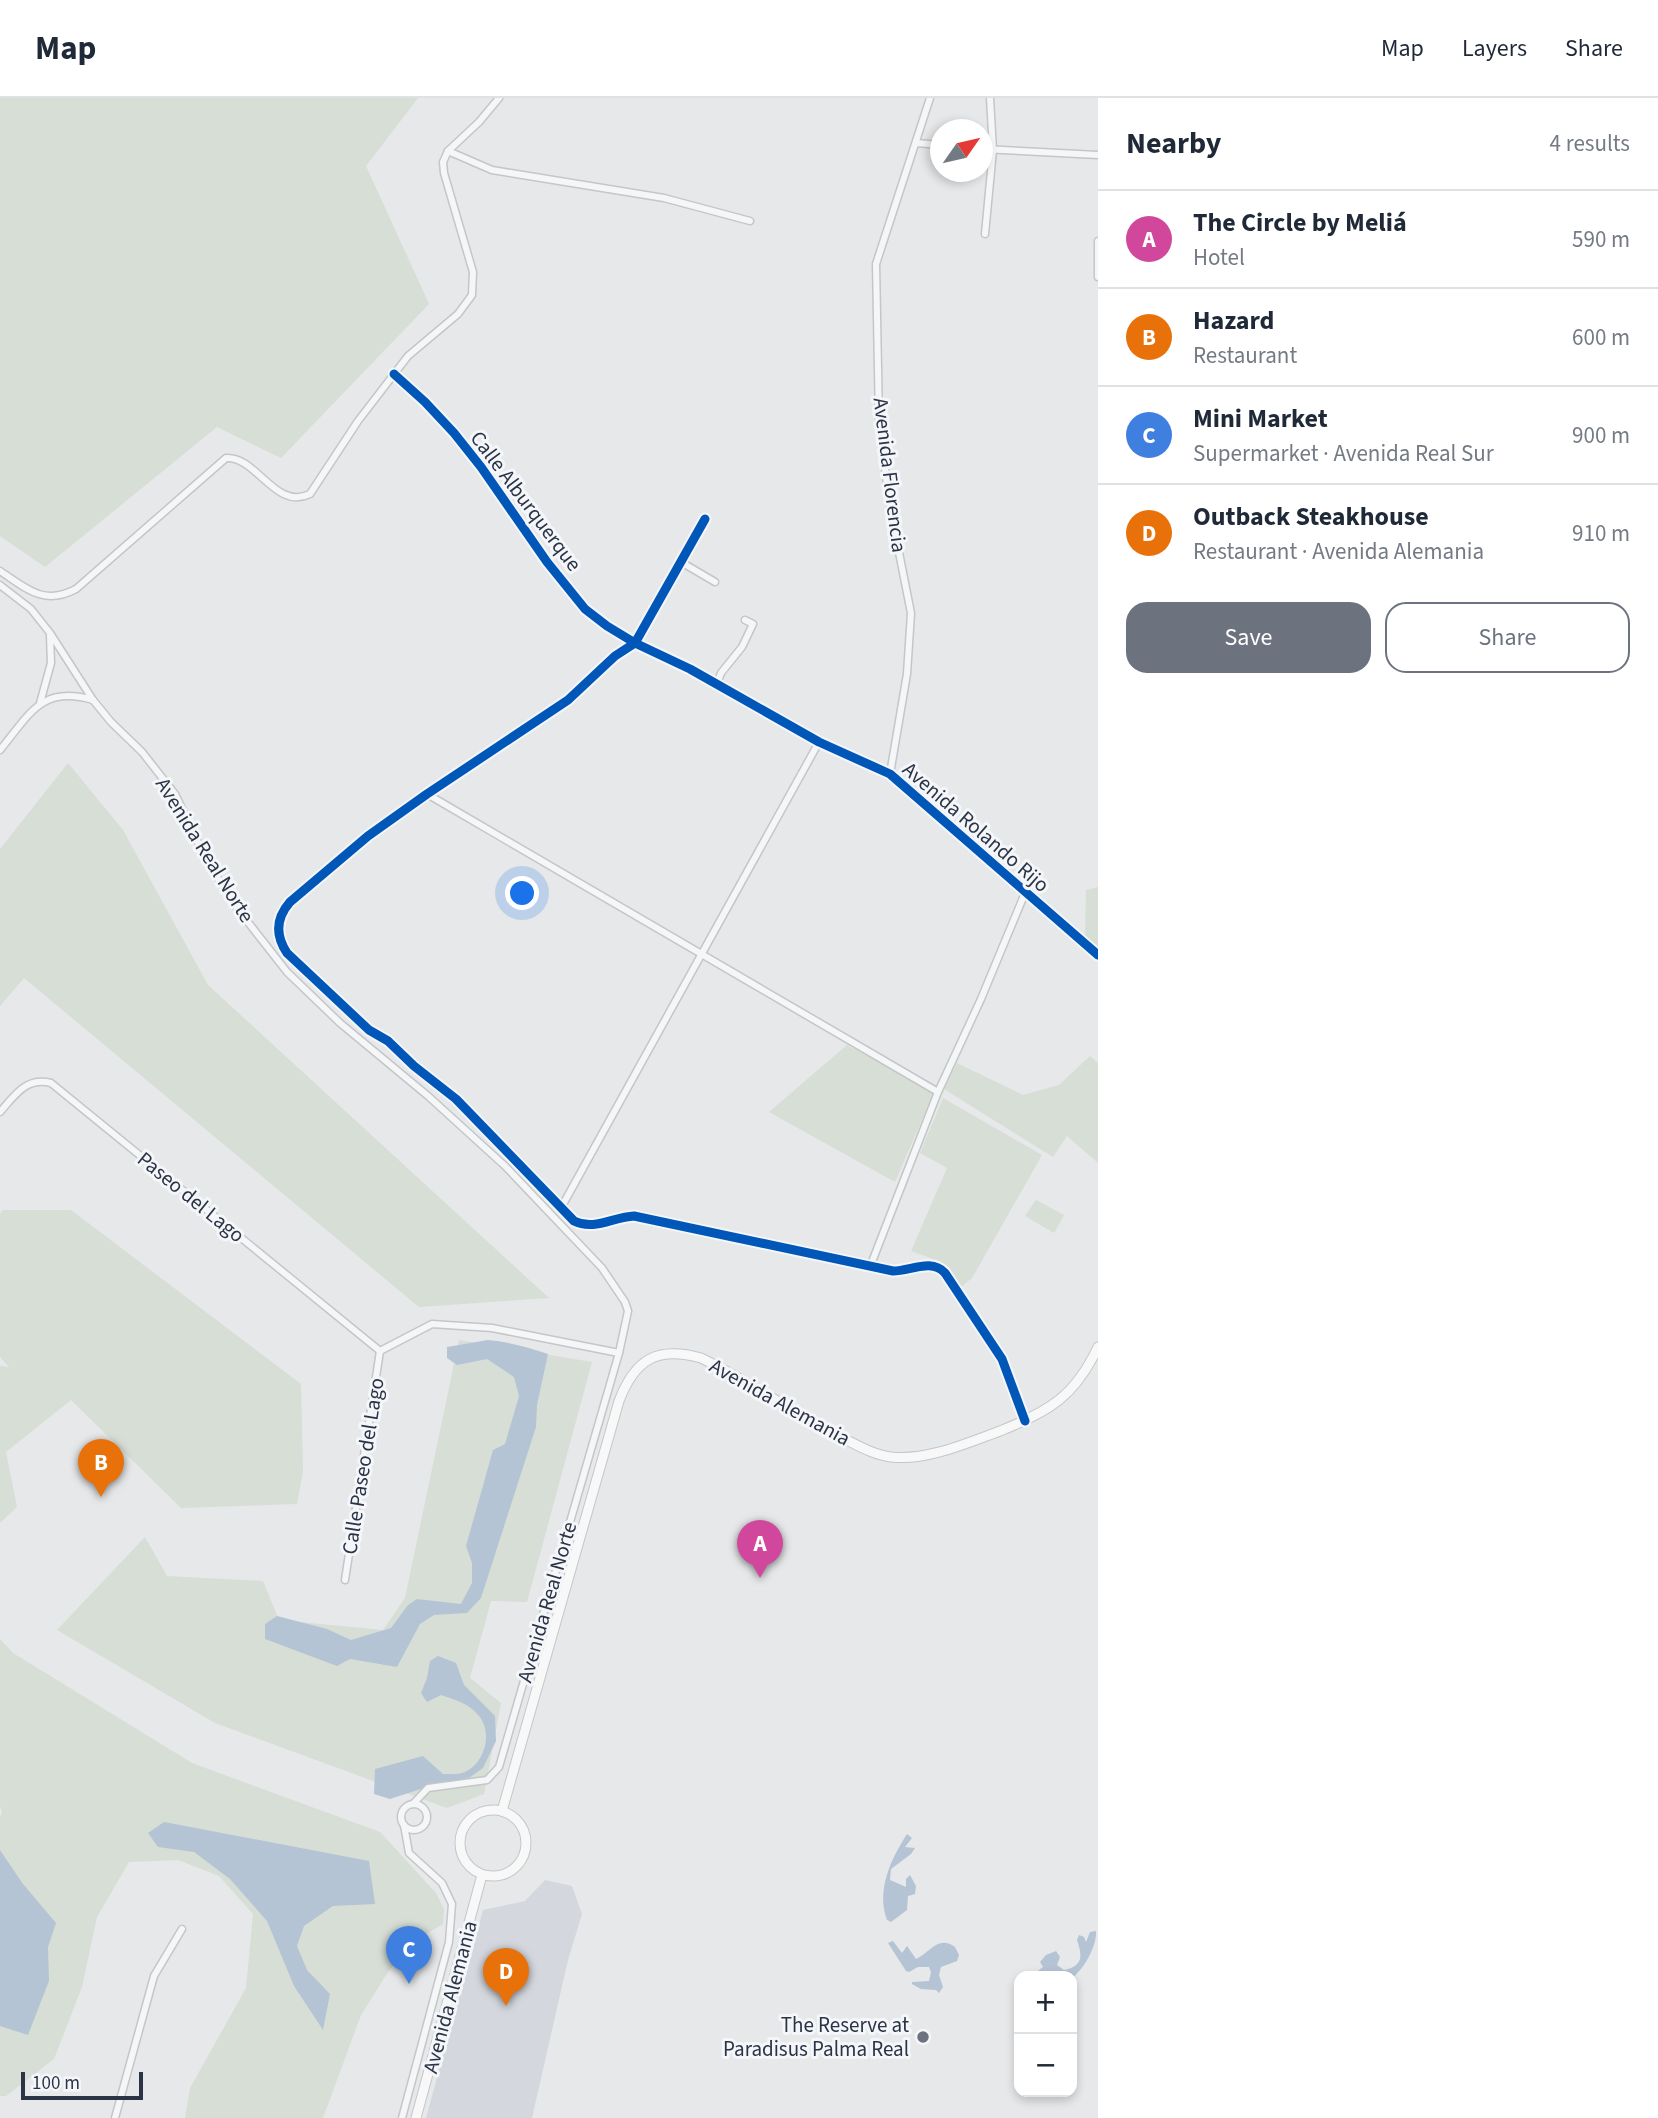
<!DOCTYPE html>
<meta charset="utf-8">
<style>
:root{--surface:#fff;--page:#f2f2f3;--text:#1f2937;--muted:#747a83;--line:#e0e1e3;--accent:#6c737f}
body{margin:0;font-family:"Source Sans 3",sans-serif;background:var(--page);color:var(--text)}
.controls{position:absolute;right:21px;bottom:21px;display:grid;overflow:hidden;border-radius:14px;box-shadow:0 4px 10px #0003}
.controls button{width:63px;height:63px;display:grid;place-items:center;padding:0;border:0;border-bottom:2px solid var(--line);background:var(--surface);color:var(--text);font:35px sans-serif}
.compass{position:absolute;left:930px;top:21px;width:63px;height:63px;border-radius:50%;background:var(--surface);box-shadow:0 4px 10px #0003;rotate:56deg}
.scale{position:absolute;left:21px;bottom:18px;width:122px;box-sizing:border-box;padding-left:7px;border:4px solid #2b3445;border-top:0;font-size:19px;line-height:24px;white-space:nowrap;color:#2b3445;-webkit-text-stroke:5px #f4f6f9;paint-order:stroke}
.you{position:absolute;left:523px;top:796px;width:24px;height:24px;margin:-18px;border:5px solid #fff;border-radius:50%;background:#1a73e8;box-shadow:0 0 0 10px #1a73e833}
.badge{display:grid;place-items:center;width:46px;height:46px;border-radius:50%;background:var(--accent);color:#fff;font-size:23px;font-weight:700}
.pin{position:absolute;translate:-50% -58px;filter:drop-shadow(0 2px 4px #0008)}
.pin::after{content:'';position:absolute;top:37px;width:24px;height:21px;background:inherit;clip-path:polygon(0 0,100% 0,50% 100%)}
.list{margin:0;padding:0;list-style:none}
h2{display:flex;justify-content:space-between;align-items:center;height:91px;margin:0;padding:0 28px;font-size:30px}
h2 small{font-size:23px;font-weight:400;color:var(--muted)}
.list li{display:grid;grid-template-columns:46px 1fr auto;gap:21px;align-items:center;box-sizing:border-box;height:98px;padding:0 28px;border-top:2px solid var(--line)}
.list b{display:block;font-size:26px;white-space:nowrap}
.list p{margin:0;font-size:23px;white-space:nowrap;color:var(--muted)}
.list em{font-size:23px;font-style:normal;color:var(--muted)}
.actions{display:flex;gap:14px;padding:21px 28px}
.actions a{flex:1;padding:16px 0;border:2px solid var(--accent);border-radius:21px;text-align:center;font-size:24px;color:var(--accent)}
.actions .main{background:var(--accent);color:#fff}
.map{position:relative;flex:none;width:1098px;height:2020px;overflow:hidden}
header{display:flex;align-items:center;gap:42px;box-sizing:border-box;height:98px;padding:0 35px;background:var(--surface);border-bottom:2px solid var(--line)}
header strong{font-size:33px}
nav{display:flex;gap:38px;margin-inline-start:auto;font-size:24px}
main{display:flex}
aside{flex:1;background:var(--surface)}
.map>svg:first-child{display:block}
.built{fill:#d4d7dd}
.green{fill:#d6ded6}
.water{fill:#b4c4d5}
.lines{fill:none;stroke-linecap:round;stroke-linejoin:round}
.street-casing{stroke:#c4c6c8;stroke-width:9}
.secondary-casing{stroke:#c4c6c8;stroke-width:11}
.street{stroke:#f5f6f7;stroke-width:6}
.secondary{stroke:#f8f8f8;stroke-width:9}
.cycleway-casing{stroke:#f4f6f9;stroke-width:13}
.cycleway{stroke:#0057b8;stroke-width:9}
.poi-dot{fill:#6c737f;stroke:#f4f6f9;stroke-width:2.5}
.labels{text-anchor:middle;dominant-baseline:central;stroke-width:6;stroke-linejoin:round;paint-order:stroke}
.street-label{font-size:21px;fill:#2b3445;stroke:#f4f6f9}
.poi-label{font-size:21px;fill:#2b3445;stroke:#f4f6f9;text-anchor:end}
</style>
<header>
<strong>Map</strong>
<nav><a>Map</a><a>Layers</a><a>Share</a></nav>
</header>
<main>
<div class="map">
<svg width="1098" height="2020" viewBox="0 0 1098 2020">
<rect width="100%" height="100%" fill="#e6e8ea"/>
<path class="built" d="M545 1782 572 1788 582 1816 568 1862 532 2020H426L483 1812 525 1803Z"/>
<g class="green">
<path d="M0 0H418L366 68 429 206 281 360 217 329 45 469 0 438Z"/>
<path d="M68 665 123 732 208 887 549 1200 419 1209 24 880 0 908V751Z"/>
<path d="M1098 789V850L1085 839 1086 792Z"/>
<path d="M847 947 934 994 895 1084 769 1014Z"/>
<path d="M1090 958 1098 965V1065L1067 1038 1053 1059 944 991 957 965 1023 997 1059 987Z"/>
<path d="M943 1000 1042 1057 972 1180 961 1189 939 1163 911 1153 947 1070 920 1055Z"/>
<path d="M1036 1102 1064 1117 1054 1135 1025 1118Z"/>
<path d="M3 1112H71L301 1286 303 1373 297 1406 181 1410 71 1302 6 1354 17 1409 0 1425V1268L9 1269 0 1259V1116Z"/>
<path d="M459 1242 592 1264 527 1504 491 1503 470 1580 501 1605 484 1696 447 1710 215 1625 57 1532 145 1439 167 1478 263 1483 279 1522 383 1532 405 1500Z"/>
<path d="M0 1541 13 1555 192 1665 380 1734 436 1795 444 1811 443 1826 414 1843 388 1874 361 1917 323 2020H185L190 1990 246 1890 253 1816 219 1778 178 1762 129 1764 97 1819 82 1889 54 1961 6 1998H0V1719L2 1714 0 1708Z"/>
</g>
<g class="water">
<path d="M488 1242C509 1244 528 1249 548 1256L537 1307 536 1329 481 1500 467 1515 434 1517 420 1526 397 1569 350 1561 337 1568 265 1541V1526L277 1518 327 1531 351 1542 391 1530 408 1507 417 1501 461 1506 472 1485V1465L466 1448 493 1352 505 1346 519 1298 514 1279 487 1261 457 1267 447 1260V1249Z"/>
<path d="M438 1558 456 1565 464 1587 495 1618 496 1643 483 1670 469 1680 445 1687 430 1688 390 1701 374 1696 375 1671 423 1658 443 1676C450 1676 459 1677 465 1674 485 1665 493 1635 479 1618 469 1605 455 1602 441 1597L427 1604 421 1595 427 1580 430 1563Z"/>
<path d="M164 1724 369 1763 375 1806 333 1808 304 1828 297 1848 307 1872 330 1896 323 1932 294 1888 267 1823 230 1781 194 1754 158 1749 148 1735Z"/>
<path d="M907 1736 912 1740 905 1749 915 1750 911 1756 891 1771 890 1782 906 1789V1781L910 1777 916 1788 915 1796 908 1798 907 1812 891 1824 887 1822C876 1792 891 1761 907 1736Z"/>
<path d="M0 1752 23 1786 56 1825 48 1849 49 1883 28 1937 0 1928Z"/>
<path d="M1096 1833C1097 1848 1084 1871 1072 1880L1031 1878 1043 1869 1040 1864 1046 1857 1056 1853 1060 1859 1057 1867 1064 1872C1084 1868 1082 1857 1077 1842L1079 1837 1084 1839 1086 1844 1090 1834Z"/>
<path d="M893 1843 902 1855 907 1848 916 1861C931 1854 938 1837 955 1849L959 1857 957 1863 941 1869 939 1877 943 1889 939 1895 936 1892 921 1891 912 1886V1884L929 1883 931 1874 929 1869H918L909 1874 906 1873 888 1845Z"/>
</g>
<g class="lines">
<defs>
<g id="street">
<path d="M916 45 940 47"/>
<path d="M982 51 1098 57"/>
<path d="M448 53 492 72 664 100 750 123"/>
<path d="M985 136 993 52 990 0"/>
<path d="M1098 143V179"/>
<path d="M394 276 425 304 454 335 481 369 547 464 585 511 607 528 635 545 690 571 819 644 890 676 1098 857"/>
<path d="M705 421 635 545 615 558 568 602 427 696 368 738 290 804C276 820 275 837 287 855L369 932 388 943 414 968 456 1001 574 1123C594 1133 613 1119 634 1118L893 1173C911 1173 931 1160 945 1175L1002 1261 1025 1323"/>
<path d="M681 464 715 484"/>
<path d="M0 473C27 491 44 508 76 491L226 360C257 358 275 413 310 396L358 323 408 258 458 216 472 197 473 174 444 75 443 64 448 53 479 24 499 0"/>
<path d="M0 487 31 511 50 535 93 602 111 624 142 654 175 696 205 759 233 805 287 874 340 925 428 998 505 1068 602 1170 625 1204 628 1213 619 1255 499 1669 487 1682 428 1690 413 1706"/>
<path d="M717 586 721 575 742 549 753 526 745 522"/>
<path d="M40 605 51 565 50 538"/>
<path d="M0 652C30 616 41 587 93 602"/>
<path d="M890 676 907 576 911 515 890 409 879 324 876 166 930 0"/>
<path d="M427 696 938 994"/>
<path d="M0 1014C15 997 26 979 51 985L380 1253"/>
<path d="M561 1110 819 644"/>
<path d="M870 1169 938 994 981 901 1025 795"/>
<path d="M380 1253 432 1226 492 1230 619 1255"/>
<path d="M345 1482 380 1253"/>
<circle cx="414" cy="1719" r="13"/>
<path d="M115 2020 154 1878 182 1831"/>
<path d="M402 2020 449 1844 452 1806 442 1785 409 1755 404 1727"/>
</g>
<g id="secondary">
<circle cx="493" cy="1745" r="33"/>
<path d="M502 1713 619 1303C635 1261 657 1248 701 1260 749 1283 793 1315 841 1339 857 1347 873 1357 891 1359 927 1363 967 1345 1000 1333 1050 1313 1075 1298 1098 1249"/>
<path d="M416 2020 482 1777"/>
</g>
</defs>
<use href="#street" class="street-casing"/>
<use href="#secondary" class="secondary-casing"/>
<use href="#street" class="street"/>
<use href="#secondary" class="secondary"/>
<defs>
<g id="cycleway">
<path d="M394 276 425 304 454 335 481 369 547 464 585 511 607 528 635 545 690 571 819 644 890 676 1098 857"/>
<path d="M705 421 635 545 615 558 568 602 427 696 368 738 290 804C276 820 275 837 287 855L369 932 388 943 414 968 456 1001 574 1123C594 1133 613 1119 634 1118L893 1173C911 1173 931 1160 945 1175L1002 1261 1025 1323"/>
</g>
</defs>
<use href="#cycleway" class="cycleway-casing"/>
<use href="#cycleway" class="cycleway"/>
</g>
<circle class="poi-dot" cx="923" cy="1939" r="7"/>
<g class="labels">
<g class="street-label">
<text transform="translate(890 377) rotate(83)">Avenida Florencia</text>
<text transform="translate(526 403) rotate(53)">Calle Alburquerque</text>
<text transform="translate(976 729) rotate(41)">Avenida Rolando Rijo</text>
<text transform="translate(205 752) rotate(58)">Avenida Real Norte</text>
<text transform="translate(191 1099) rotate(39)">Paseo del Lago</text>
<text transform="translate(780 1304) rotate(29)">Avenida Alemania</text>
<text transform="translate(363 1368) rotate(-81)">Calle Paseo del Lago</text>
<text transform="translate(547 1504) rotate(-74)">Avenida Real Norte</text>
<text transform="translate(450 1899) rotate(-75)">Avenida Alemania</text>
</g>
<g class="poi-label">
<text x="909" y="1927">The Reserve at<tspan x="909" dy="24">Paradisus Palma Real</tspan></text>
</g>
</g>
</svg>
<div class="controls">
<button>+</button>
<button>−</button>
</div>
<svg class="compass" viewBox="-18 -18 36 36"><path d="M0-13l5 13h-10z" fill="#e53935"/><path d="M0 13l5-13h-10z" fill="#747a83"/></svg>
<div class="scale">100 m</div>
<div class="you"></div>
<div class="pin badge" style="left:760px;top:1480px;background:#d1479c">A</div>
<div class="pin badge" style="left:101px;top:1399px;background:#e8710a">B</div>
<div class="pin badge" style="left:409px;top:1886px;background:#3f7fe0">C</div>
<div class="pin badge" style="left:506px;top:1908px;background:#e8710a">D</div>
</div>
<aside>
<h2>Nearby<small>4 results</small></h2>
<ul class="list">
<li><span class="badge" style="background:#d1479c">A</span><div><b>The Circle by Meliá</b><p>Hotel</p></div><em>590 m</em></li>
<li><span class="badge" style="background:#e8710a">B</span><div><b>Hazard</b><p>Restaurant</p></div><em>600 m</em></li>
<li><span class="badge" style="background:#3f7fe0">C</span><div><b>Mini Market</b><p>Supermarket · Avenida Real Sur</p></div><em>900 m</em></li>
<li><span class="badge" style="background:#e8710a">D</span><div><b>Outback Steakhouse</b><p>Restaurant · Avenida Alemania</p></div><em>910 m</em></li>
</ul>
<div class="actions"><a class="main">Save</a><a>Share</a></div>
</aside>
</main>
